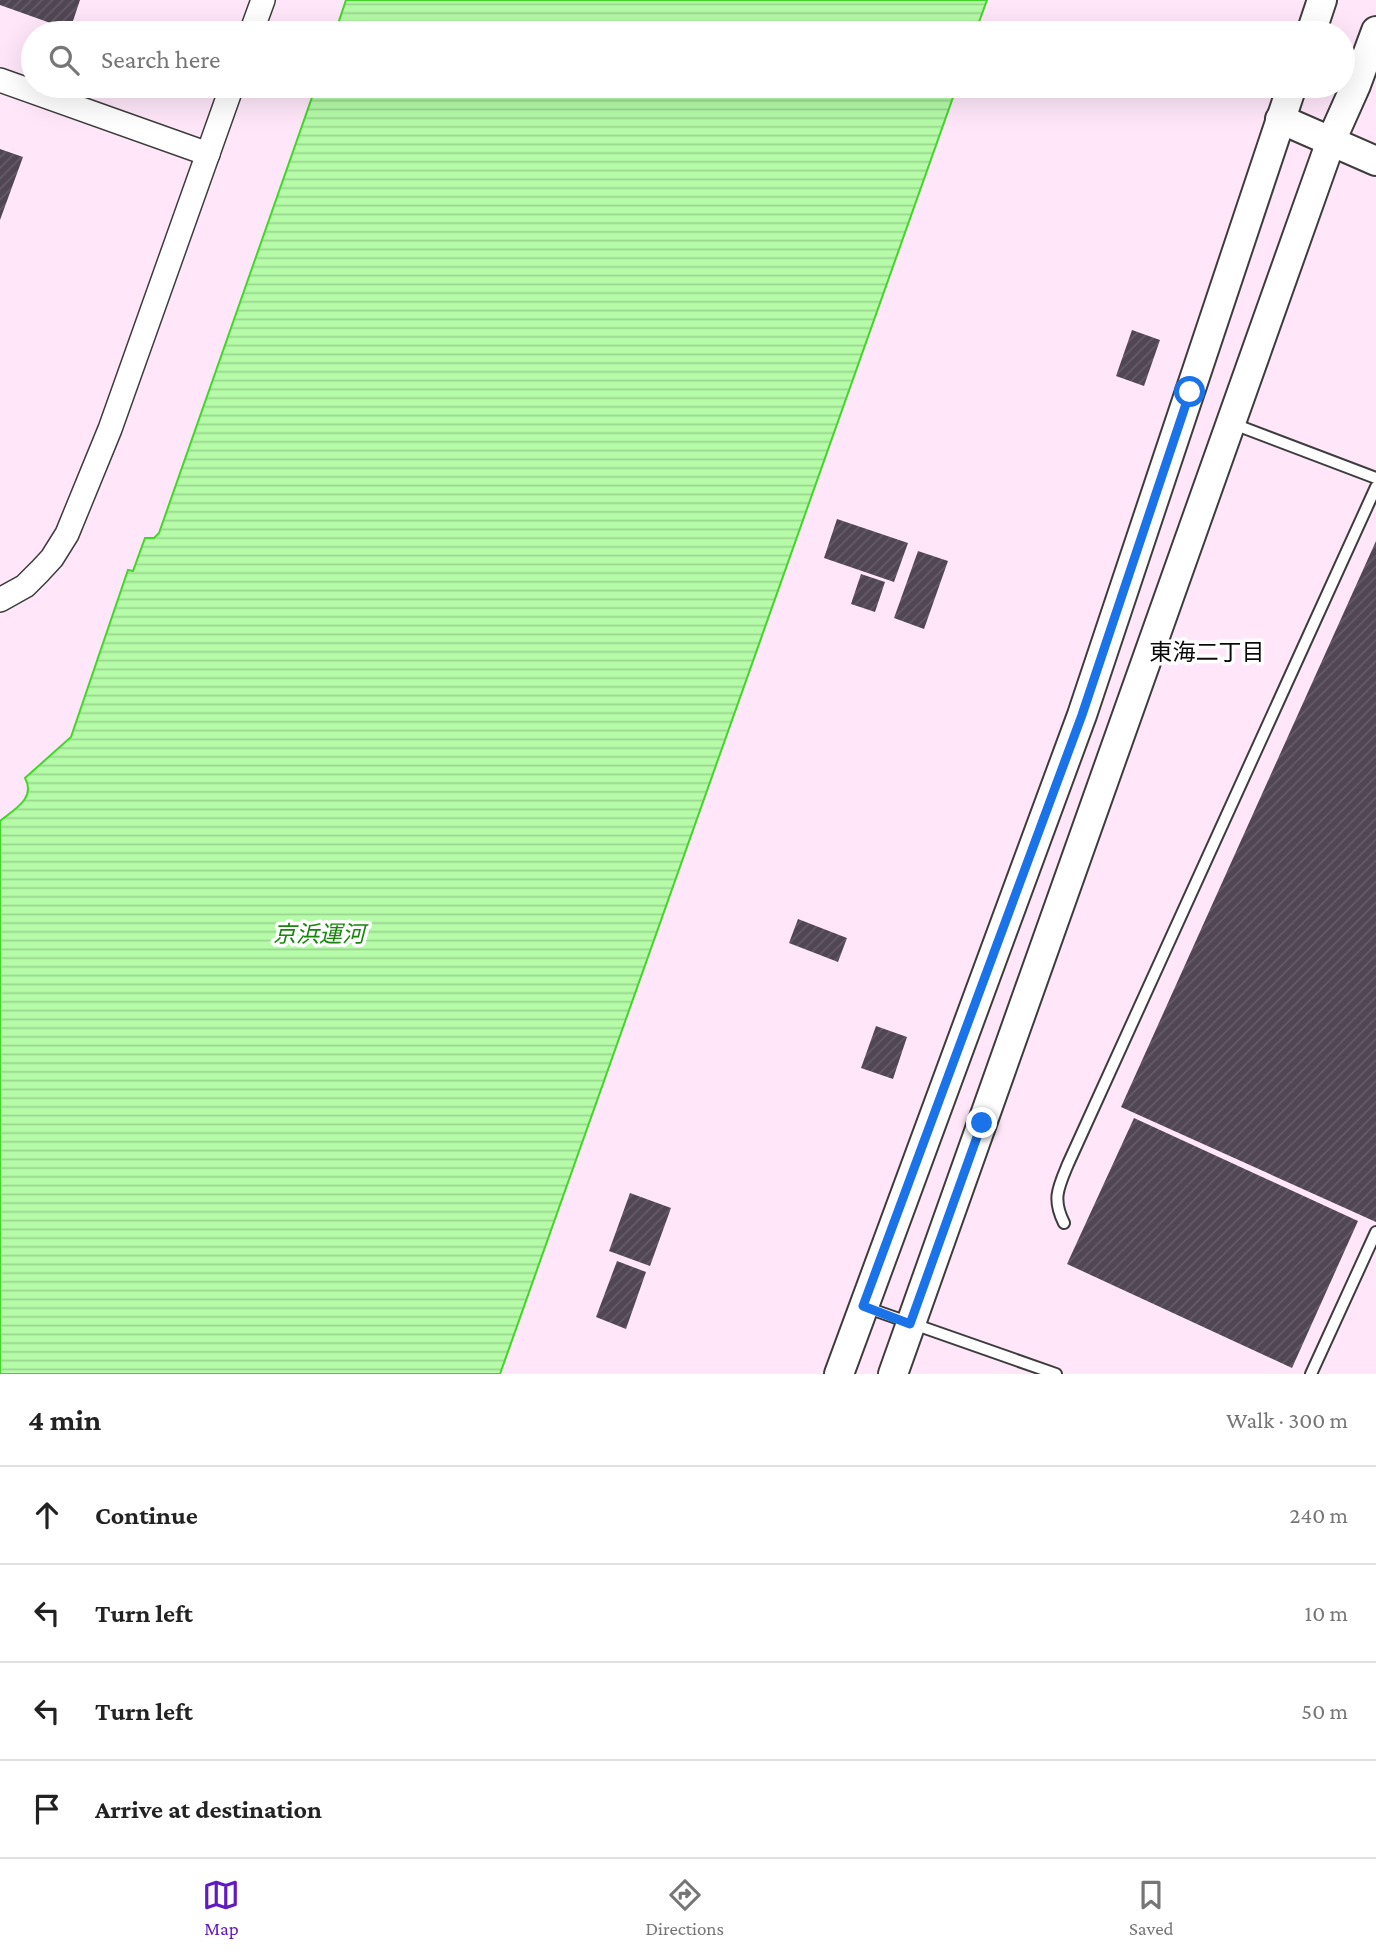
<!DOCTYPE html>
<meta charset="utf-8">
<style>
:root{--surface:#fff;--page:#f2f2f2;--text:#222;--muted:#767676;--line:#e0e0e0;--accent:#6119c3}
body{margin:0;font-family:"Crimson Pro","Noto Sans JP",serif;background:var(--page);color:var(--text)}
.stop{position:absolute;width:21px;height:21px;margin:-16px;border:5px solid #1a73e8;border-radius:50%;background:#fff}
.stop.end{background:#1a73e8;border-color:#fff;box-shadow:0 2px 7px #0008}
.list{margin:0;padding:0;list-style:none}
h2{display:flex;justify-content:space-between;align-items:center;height:91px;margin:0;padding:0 28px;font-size:30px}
h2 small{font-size:23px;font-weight:400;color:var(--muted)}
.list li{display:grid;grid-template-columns:46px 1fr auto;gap:21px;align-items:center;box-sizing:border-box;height:98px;padding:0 28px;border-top:2px solid var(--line)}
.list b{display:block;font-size:26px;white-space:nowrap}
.list em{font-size:23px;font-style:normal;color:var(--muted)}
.icon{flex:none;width:38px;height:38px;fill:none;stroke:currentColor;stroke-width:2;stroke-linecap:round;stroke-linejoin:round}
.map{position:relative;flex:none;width:1376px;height:1374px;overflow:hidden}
.search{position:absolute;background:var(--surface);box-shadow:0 7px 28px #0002;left:21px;right:21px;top:21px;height:77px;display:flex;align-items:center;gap:18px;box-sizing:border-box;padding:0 24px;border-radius:38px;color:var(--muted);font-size:26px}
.sheet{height:483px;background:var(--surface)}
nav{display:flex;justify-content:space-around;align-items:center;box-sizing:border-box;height:98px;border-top:2px solid var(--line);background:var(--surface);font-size:19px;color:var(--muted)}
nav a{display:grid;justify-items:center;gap:4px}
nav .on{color:var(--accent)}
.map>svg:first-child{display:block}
.water{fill:url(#water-rules);stroke:#41d729;stroke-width:2}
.building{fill:url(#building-hatch)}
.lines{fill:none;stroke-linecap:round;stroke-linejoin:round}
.service-casing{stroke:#3d3d3d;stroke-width:14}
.minor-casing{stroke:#3d3d3d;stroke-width:26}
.tertiary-casing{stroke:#3d3d3d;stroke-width:32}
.service{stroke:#fff;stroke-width:10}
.minor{stroke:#fff;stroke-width:23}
.tertiary{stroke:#fff;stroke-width:28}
.route{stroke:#1a73e8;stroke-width:9}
.labels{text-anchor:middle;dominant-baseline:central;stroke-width:7;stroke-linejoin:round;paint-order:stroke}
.neighbourhood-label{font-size:23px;fill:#0a0a0a;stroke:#fff}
.water-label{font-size:23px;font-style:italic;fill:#19860d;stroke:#fff}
</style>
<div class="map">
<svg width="1376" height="1374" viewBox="0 0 1376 1374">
<defs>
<pattern id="water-rules" width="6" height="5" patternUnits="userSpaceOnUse" patternTransform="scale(1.75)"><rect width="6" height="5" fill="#b5fba8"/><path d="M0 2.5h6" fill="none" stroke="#9ad68f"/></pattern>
<pattern id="building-hatch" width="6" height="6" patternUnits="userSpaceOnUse" patternTransform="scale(1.75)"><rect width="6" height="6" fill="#514653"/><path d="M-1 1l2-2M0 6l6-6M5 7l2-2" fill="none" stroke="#655c67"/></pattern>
</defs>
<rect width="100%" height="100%" fill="#ffe7f9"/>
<g class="water">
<path d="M346 0H987L975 33H335Z"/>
<path d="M316 86H957L500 1374H0V821C15 809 36 798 25 778L71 737 128 570 133 571 145 538H154L159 533Z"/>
</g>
<g class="building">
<path d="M0 0H80L70 30 0 5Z"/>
<path d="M0 149 23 157 0 220Z"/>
<path d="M1132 330 1160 340 1144 386 1116 376Z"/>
<path d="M837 519 908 543 894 582 824 558Z"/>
<path d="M1376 541V1222L1121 1107Z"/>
<path d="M918 551 948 561 924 629 894 618Z"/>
<path d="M861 574 885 582 875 612 851 604Z"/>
<path d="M798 919 847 938 838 962 789 943Z"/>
<path d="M876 1026 907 1037 893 1079 861 1068Z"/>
<path d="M1134 1118 1358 1221 1292 1368 1067 1264Z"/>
<path d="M630 1193 671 1208 650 1266 609 1251Z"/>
<path d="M617 1261 646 1272 626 1329 596 1317Z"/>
</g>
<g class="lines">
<defs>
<g id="service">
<path d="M1231 423 1376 478"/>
<path d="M1064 1223C1052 1199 1058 1188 1068 1164L1376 487"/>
<path d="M865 1307 1056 1374"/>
<path d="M1311 1374 1376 1232"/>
</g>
<g id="minor">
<path d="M251 33 263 0"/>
<path d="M0 80 208 154"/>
<path d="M0 600 25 586 40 571 52 558 67 534 110 429 232 86"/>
</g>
<g id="tertiary">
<path d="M1311 33 1322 0"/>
<path d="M1280 119 1376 161"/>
<path d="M839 1374 1082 715 1292 86"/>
<path d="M893 1374 1331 141 1356 85 1376 31"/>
</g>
</defs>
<use href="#service" class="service-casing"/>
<use href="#minor" class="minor-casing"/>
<use href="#tertiary" class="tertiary-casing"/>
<use href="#service" class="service"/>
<use href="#minor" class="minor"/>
<use href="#tertiary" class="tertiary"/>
</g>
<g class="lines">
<path class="route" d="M982 1123 910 1324 863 1306 1082 715 1190 392"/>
</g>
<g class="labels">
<g class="neighbourhood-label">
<text x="1207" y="652">東海二丁目</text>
</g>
<g class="water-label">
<text x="319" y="934">京浜運河</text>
</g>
</g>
</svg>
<div class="stop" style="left:1190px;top:392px"></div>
<div class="stop end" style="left:982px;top:1123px"></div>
<div class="search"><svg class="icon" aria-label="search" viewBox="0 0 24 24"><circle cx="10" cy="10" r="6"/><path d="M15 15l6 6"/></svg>Search here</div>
</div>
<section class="sheet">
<h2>4 min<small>Walk · 300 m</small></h2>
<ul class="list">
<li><svg class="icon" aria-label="ahead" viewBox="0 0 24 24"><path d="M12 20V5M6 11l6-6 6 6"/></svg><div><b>Continue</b></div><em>240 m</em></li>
<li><svg class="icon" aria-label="left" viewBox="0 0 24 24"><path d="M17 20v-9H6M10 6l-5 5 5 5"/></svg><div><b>Turn left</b></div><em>10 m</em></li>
<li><svg class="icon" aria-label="left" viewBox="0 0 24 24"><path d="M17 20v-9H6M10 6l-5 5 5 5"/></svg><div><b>Turn left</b></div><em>50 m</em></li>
<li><svg class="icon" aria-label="arrive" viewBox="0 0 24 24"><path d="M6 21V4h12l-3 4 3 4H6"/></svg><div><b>Arrive at destination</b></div></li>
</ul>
</section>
<nav>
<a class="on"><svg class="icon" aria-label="map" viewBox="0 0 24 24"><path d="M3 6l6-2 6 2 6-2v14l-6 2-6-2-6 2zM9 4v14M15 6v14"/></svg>Map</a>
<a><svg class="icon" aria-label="directions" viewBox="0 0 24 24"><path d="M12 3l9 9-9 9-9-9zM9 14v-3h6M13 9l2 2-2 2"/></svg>Directions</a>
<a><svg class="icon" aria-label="saved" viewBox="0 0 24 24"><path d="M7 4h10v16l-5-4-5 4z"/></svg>Saved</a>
</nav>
